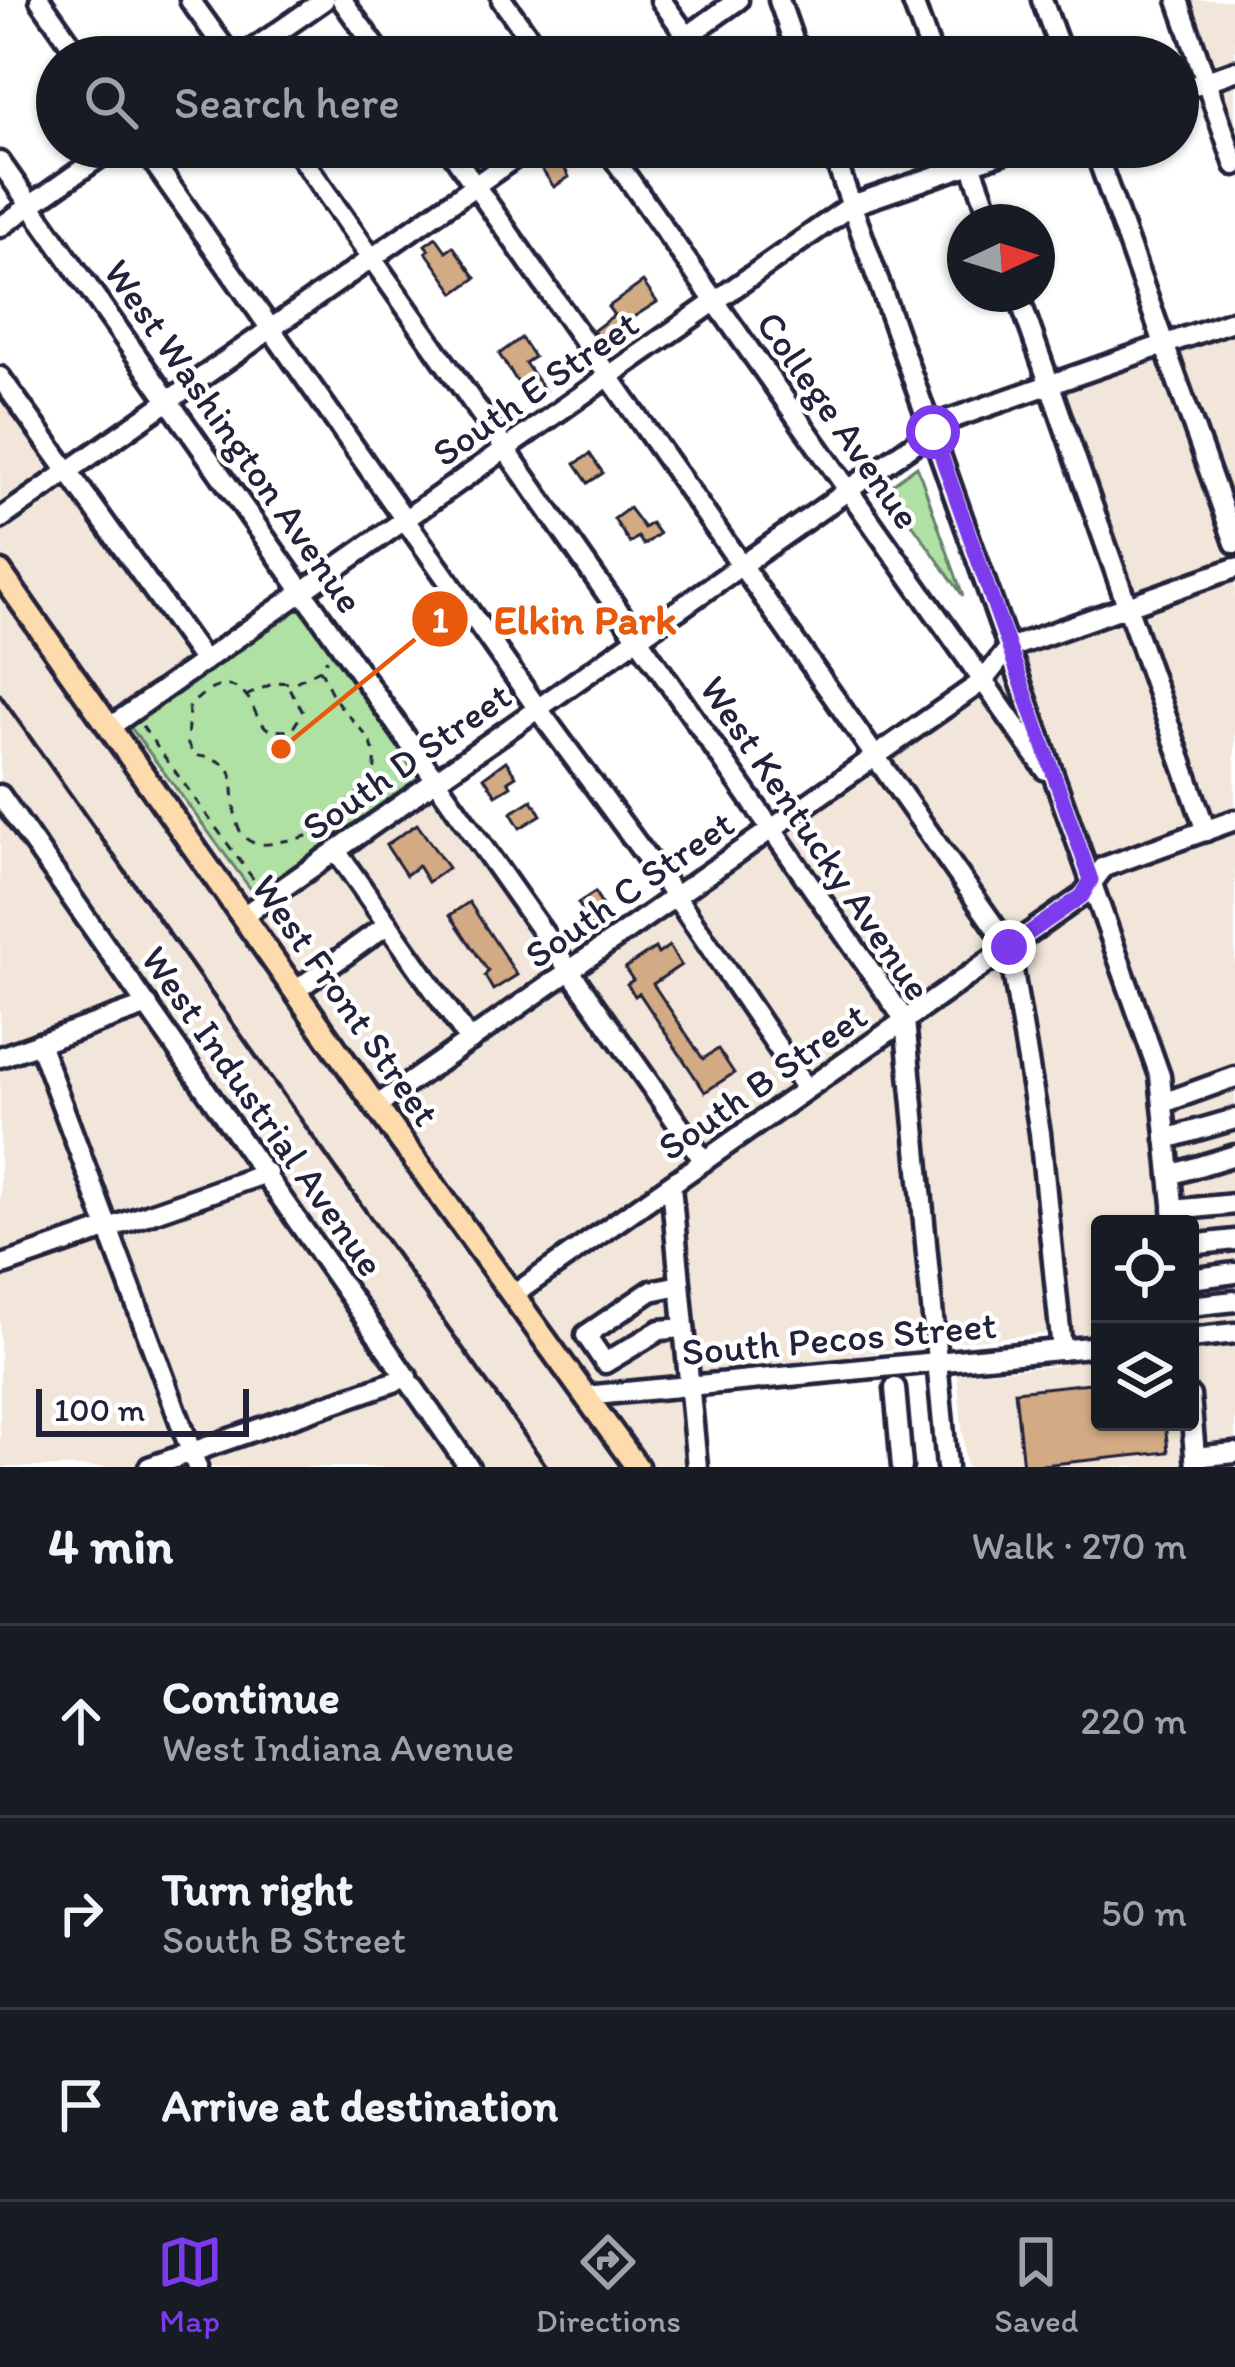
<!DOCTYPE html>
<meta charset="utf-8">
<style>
:root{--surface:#171b24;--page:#20242c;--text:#f1f3f6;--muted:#9ea1a6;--line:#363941;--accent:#7c3aed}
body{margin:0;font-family:Itim,sans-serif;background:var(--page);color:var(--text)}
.controls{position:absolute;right:36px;bottom:36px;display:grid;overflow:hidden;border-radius:12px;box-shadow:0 3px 9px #0004}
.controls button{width:108px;height:108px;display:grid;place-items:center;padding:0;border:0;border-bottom:3px solid var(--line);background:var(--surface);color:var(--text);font:60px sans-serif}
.compass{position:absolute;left:947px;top:204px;width:108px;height:108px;border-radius:50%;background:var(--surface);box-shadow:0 3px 9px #0004;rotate:86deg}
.scale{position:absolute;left:36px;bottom:30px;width:213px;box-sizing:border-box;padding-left:12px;border:6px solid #22223b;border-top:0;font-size:33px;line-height:42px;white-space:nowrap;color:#22223b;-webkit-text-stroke:9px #fff;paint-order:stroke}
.stop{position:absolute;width:36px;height:36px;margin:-27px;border:9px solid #7c3aed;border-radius:50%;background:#fff}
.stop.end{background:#7c3aed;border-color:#fff;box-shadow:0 3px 12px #0008}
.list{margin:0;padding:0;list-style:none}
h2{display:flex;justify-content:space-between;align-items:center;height:156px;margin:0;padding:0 48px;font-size:51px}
h2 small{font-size:39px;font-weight:400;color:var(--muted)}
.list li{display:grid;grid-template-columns:78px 1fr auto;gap:36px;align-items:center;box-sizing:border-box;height:192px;padding:0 48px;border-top:3px solid var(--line)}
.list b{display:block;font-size:45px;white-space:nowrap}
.list p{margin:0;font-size:39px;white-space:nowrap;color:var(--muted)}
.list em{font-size:39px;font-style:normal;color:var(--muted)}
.icon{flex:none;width:66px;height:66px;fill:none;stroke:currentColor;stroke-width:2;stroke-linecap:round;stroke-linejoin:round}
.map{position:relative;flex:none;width:1235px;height:1467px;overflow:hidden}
.search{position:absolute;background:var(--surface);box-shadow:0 3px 9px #0004;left:36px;right:36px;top:36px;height:132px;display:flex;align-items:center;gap:30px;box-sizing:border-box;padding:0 42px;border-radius:66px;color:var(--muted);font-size:45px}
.sheet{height:732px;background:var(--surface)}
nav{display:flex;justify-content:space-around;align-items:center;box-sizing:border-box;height:168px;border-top:3px solid var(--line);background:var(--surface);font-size:33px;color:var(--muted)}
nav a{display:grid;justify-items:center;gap:6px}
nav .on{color:var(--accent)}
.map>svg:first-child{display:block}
.built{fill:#f2e6da;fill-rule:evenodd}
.green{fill:#aee1a3;stroke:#68826f;stroke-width:3}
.building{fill:#d2aa84;stroke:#22223b;stroke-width:3}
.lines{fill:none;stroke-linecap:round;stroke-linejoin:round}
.minor-casing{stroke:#22223b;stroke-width:27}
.major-casing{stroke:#22223b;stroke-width:30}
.path{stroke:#22223b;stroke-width:3;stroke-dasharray:9 9;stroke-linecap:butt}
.minor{stroke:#fff;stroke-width:18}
.major{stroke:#fedbac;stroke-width:21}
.rail{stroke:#22223b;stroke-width:4.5}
.route{stroke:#7c3aed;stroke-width:15}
.labels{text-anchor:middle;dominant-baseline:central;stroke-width:9;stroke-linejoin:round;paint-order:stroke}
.street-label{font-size:39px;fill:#22223b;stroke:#fff}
.leader{fill:none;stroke:#e8590c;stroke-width:4.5}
.callout-dot{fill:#e8590c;stroke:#fff;stroke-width:4.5}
.mark-label{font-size:36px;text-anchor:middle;font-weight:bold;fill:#fff}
.callout-label{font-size:42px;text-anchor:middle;font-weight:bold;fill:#e8590c;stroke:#fff;stroke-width:9;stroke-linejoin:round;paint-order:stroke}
</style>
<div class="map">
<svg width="1235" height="1467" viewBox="0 0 1235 1467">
<rect width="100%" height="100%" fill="#fff"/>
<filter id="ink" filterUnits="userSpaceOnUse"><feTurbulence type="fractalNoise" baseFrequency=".00833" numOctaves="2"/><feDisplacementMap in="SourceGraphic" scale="24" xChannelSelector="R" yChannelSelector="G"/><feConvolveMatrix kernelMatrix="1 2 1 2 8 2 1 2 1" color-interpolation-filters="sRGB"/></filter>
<g filter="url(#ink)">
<g class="built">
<path d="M1175 0H1235V167Z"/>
<path d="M1235 319V1467H966L957 1374 1056 1366 1053 1333 917 1345 690 1385 697 1467H0V376L319 828 437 781 571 970 1014 659 1011 648 1126 607 1047 385ZM1100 1224H1190V1422H1100Z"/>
</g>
<g class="green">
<path d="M917 466 963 596 887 488Z"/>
<path d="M303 591 437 780 261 903 123 717Z"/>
</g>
<g class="building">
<path d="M558 155 569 177 554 187 540 167Z"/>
<path d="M436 237 446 251 453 246 476 278 455 293 426 252 429 250 425 245Z"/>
<path d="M643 282 657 302 607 334 613 341 605 347 593 331 614 315 608 307Z"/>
<path d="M521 338 534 357 525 363 545 391 530 401 499 354Z"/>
<path d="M590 454 603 473 588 483 575 464Z"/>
<path d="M629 508 644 528 651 523 659 534 644 545 638 537 630 543 614 519Z"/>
<path d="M506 761 516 776 508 781 511 786 496 795 484 777Z"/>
<path d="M532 800 541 815 520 828 511 813Z"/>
<path d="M417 824 448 868 428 882 418 866 406 875 386 845Z"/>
<path d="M595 892 607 916 593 926 578 903Z"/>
<path d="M469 902 517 975 493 990 485 976 488 971 450 915Z"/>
<path d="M669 946 681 965 653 984 703 1059 718 1049 734 1073 705 1092 639 993 635 996 627 984 633 980 625 968 655 948 658 954Z"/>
<path d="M1100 1382V1422H1165L1168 1452 1023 1467 1015 1391Z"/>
</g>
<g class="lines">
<defs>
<g id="minor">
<path d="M40 0 80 57"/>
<path d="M190 0 231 57"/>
<path d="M342 0 383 57"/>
<path d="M502 0 543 57"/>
<path d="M661 0 687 36"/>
<path d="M779 0 799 57"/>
<path d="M912 0 933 57"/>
<path d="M1042 0 1063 57"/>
<path d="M1178 0 1235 165"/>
<path d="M242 57 324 0"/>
<path d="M658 57 738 0"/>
<path d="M1178 91 1235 71"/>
<path d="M143 147 538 709 676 897 806 1089"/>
<path d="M294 147 905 1020 947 1467"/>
<path d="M448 147 1009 947 1040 1133 1062 1350"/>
<path d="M606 147 1046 770"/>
<path d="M831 147 1160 1076 1175 1224"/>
<path d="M965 147 992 222"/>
<path d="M1094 147 1235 543"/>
<path d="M0 162 704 1161"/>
<path d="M0 227 114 147"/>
<path d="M1018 294 1206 831"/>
<path d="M0 377 204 661"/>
<path d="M0 519 530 147"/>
<path d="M110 727 852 205 1020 147"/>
<path d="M0 795 469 1467"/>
<path d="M336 851 470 1041"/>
<path d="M243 916 948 420 1235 320"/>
<path d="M295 991 388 924"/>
<path d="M39 1043 197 1467"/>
<path d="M0 1057 148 1005"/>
<path d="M1163 1103 1235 1077"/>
<path d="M376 1106 983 681 1009 648 1235 568"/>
<path d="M1166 1139 1235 1119"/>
<path d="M1170 1175 1235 1155"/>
<path d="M671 1185 697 1467"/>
<path d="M1173 1210 1235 1204"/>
<path d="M1190 1245 1235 1240"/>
<path d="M0 1266 267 1173"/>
<path d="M1190 1279 1235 1273"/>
<path d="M680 1285 651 1291 586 1335 605 1363 660 1330 684 1328"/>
<path d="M513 1295 1082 896 1104 867 1235 820"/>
<path d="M1190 1306 1235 1301"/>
<path d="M1190 1338 1235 1333"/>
<path d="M895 1388 902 1467"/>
<path d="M585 1396 1100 1346"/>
<path d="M1190 1396 1196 1467"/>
<path d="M1195 1457 1235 1453"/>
<path d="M149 1467 408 1377"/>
</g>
<path id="major" d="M0 572 376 1106 637 1467"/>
</defs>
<use href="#minor" class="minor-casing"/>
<use href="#major" class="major-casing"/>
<g class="path">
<path d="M320 669 294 683 290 690 303 712 291 731 269 730C256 720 256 710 248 698 230 673 203 691 189 707L187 743 194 755C205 757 221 759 228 768 241 783 219 855 275 843 285 840 302 839 311 834 333 822 340 800 370 787 386 743 362 734 338 703 330 693 326 680 320 669L327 659"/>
<path d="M246 696 276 682 292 683"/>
<path d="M142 726 259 887"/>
</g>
<use href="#minor" class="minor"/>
<use href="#major" class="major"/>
<path class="rail" d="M0 695 547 1467"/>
</g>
</g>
<g class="lines" filter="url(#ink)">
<path class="route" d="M933 432 1091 880 1082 896 1009 947"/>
</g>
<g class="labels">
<g class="street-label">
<text transform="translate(535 388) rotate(-35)">South E Street</text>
<text transform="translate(839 420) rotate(55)">College Avenue</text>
<text transform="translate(234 436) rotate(55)">West Washington Avenue</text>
<text transform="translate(406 761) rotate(-35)">South D Street</text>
<text transform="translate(816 838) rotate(56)">West Kentucky Avenue</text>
<text transform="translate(629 889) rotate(-35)">South C Street</text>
<text transform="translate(346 1000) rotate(55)">West Front Street</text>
<text transform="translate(762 1081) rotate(-35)">South B Street</text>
<text transform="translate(263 1111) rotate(55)">West Industrial Avenue</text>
<text transform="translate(839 1338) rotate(-5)">South Pecos Street</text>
</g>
</g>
<path class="leader" d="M281 749L440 619"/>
<g class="callout-dot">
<circle cx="281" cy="749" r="12"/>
<circle cx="440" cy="619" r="30"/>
</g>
<g class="mark-label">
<text x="440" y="632">1</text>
</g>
<g class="callout-label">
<text x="585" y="634">Elkin Park</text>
</g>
</svg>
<div class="controls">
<button><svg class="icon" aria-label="locate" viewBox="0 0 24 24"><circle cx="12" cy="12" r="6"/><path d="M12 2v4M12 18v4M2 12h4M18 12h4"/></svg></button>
<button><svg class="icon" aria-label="layers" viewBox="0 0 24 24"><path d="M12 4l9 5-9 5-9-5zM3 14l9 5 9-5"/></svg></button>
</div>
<svg class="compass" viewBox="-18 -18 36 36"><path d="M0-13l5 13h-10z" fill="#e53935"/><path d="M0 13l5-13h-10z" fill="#9ea1a6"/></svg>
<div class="scale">100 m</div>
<div class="stop" style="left:933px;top:432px"></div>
<div class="stop end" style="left:1009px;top:947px"></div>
<div class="search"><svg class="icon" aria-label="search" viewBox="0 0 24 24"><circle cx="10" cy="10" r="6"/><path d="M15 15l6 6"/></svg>Search here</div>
</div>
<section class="sheet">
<h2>4 min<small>Walk · 270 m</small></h2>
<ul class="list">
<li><svg class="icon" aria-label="ahead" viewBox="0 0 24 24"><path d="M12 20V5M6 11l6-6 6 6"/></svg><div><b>Continue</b><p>West Indiana Avenue</p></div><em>220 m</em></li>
<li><svg class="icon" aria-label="right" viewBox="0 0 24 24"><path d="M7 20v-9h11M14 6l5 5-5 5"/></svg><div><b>Turn right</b><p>South B Street</p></div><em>50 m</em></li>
<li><svg class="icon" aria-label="arrive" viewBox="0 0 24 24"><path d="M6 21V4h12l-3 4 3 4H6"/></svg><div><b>Arrive at destination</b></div></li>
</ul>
</section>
<nav>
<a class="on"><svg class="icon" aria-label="map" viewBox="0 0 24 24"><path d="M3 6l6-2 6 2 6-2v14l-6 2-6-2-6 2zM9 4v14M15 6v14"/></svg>Map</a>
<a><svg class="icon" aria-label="directions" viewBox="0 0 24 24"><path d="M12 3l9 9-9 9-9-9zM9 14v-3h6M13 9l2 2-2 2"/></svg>Directions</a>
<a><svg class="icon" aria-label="saved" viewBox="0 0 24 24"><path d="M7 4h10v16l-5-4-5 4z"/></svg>Saved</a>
</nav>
